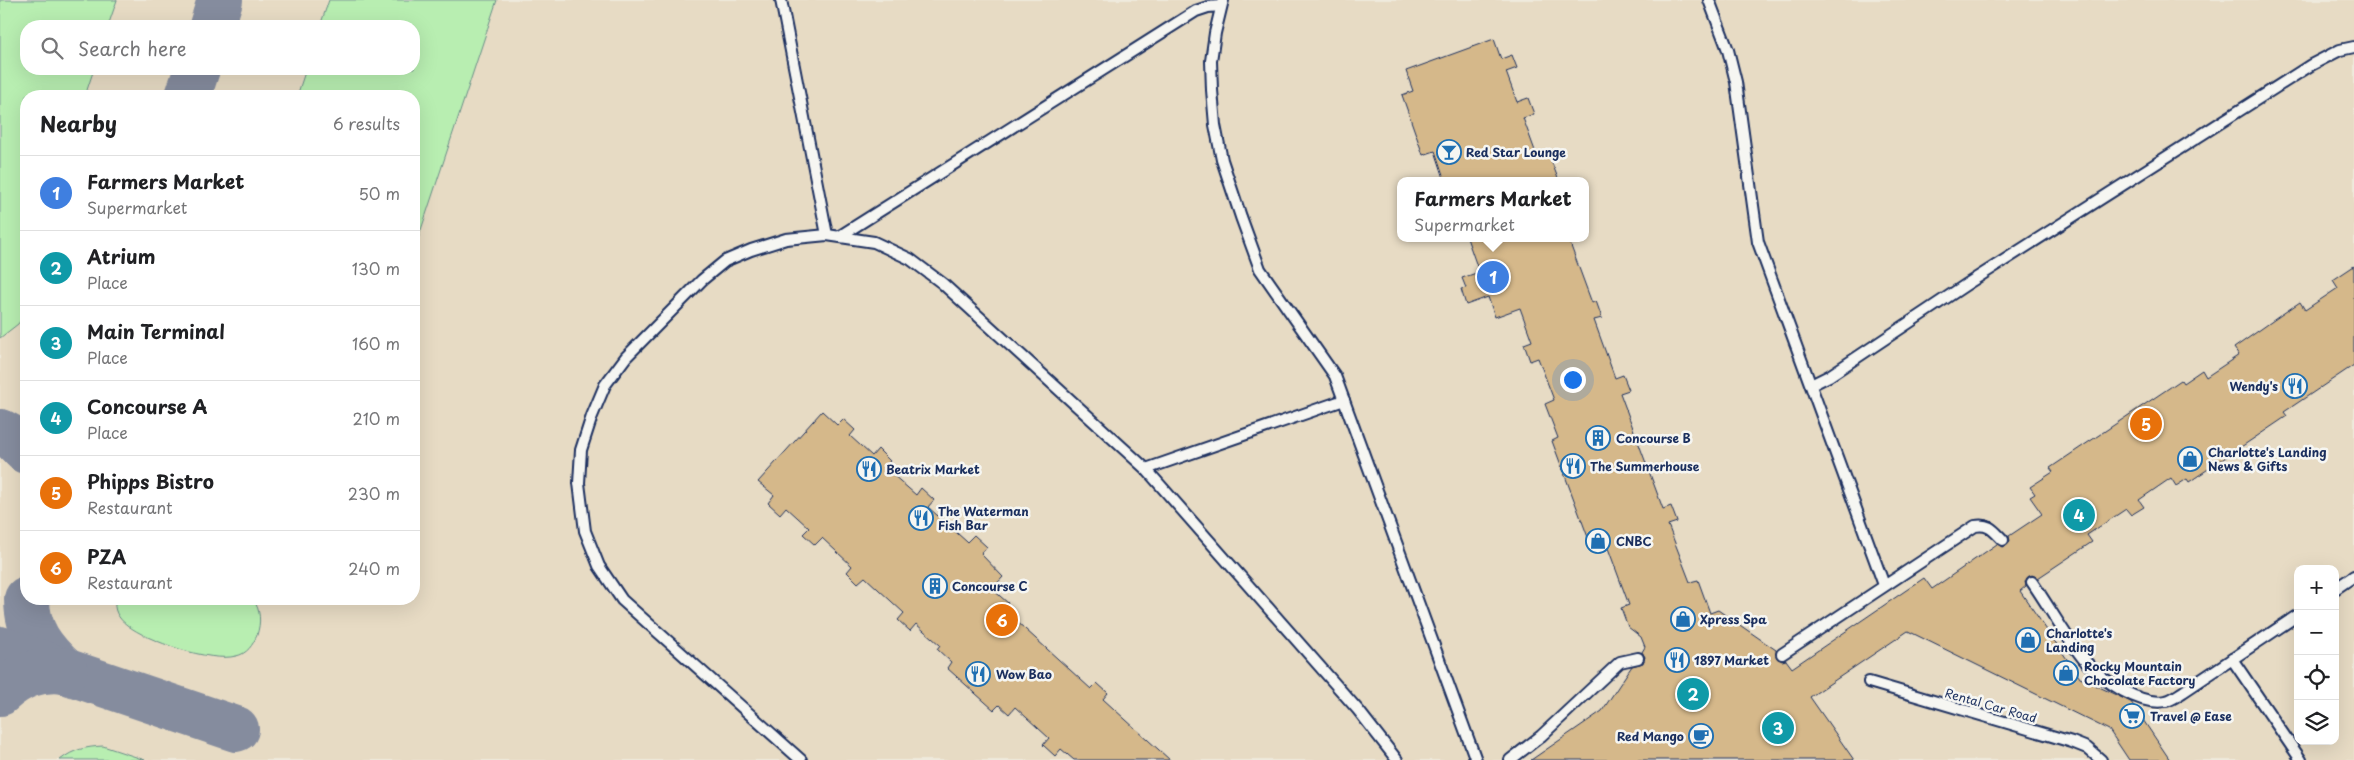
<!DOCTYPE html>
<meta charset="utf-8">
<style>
:root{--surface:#fff;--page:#f2f2f2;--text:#202124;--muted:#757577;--line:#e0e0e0;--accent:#1f6fb2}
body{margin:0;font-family:"Playpen Sans",sans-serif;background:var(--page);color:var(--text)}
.controls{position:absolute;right:15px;bottom:15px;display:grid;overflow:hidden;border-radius:10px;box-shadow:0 5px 20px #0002}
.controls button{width:45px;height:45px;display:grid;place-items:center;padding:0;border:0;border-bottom:1px solid var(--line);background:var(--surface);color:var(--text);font:25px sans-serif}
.you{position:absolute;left:1572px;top:379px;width:18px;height:18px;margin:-12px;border:4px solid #fff;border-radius:50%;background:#1a73e8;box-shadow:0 0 0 8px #1a73e833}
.badge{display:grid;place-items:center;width:32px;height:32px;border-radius:50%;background:var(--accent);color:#fff;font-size:16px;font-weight:700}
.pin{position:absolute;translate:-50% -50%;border:2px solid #fff;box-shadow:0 1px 5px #0006}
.popup{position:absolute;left:1397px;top:177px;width:192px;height:65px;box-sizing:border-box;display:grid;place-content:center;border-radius:10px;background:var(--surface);filter:drop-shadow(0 1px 4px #0005);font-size:16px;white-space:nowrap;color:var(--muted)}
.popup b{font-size:19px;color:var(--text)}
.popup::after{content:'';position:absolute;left:50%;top:100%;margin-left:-10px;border:10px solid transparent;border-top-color:var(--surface)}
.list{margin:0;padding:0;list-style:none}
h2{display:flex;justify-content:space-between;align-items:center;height:65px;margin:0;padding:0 20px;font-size:21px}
h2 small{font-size:16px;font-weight:400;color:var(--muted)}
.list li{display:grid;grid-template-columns:32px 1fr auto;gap:15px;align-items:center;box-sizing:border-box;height:75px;padding:0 20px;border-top:1px solid var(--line)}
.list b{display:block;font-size:19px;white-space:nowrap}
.list p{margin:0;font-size:16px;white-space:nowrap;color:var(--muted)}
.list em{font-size:16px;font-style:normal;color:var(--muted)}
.icon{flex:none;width:28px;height:28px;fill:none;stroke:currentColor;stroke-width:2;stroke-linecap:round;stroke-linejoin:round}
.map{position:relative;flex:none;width:2354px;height:760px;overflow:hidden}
.search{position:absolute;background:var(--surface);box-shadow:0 5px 20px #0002;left:20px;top:20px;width:400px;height:55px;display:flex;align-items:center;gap:12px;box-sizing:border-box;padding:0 18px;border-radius:20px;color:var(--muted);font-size:19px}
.panel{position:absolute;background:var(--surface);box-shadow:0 5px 20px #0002;left:20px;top:90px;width:400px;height:515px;border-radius:20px}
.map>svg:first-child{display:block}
.built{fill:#e7dbc4;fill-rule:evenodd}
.green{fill:#b8eeb1;stroke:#6a8e88}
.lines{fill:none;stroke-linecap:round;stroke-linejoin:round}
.taxiway{stroke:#858c9e;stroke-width:46}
.building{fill:#d5b88a;stroke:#1b2f5e}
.lane-casing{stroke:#1b2f5e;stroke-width:14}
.lane{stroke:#f6f6f2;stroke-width:10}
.labels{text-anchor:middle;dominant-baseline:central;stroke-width:5;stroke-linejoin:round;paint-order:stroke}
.poi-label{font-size:12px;font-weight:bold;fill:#1b2f5e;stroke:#f6f6f2;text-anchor:start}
.street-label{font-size:12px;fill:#1b2f5e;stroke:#f6f6f2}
</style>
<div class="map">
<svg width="2354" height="760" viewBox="0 0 2354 760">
<rect width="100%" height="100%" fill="#efeadd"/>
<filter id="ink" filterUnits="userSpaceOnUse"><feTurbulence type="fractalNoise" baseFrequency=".02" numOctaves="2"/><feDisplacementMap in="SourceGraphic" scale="10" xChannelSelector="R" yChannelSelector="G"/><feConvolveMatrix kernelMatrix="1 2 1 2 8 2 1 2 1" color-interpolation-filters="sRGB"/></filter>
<g filter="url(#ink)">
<path class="built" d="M0 0H2354V760H0ZM26 26H414V69H26ZM26 96H414V599H26ZM1400 181H1586V238H1400ZM2298 569H2335V741H2298Z"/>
<g class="green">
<path d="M0 0H117L108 26H26V69H94L85 96H26V313L18 324 0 338Z"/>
<path d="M329 0H497L414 251V96H297L306 69H414V26H320Z"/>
<path d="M116 599H253C261 611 261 622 257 635 253 645 247 654 236 656 211 663 147 641 127 625 119 619 112 609 116 599Z"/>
<path d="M103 746 145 760H60C74 749 86 747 103 746Z"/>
</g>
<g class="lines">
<g class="taxiway">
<path d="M212 26 220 0"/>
<path d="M188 96 197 69"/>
<path d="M1 432 14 439 26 451"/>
<path d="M27 599C27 631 42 650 65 671"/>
<path d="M0 649 236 729"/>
<path d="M0 693C19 675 39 668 65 671"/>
</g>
</g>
<g class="building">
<path d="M1494 39 1501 59 1512 55 1517 68 1506 72 1517 102 1528 98 1534 114 1523 118 1538 159 1549 155 1559 181H1445L1435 151 1423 155 1402 95 1413 91 1406 71Z"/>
<path d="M1467 238H1568L1592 303 1596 301 1602 318 1594 320 1615 378 1623 375 1629 390 1620 393 1663 509 1671 506 1677 522 1668 525 1690 582 1698 580 1710 613 1718 610 1776 650 1777 658 1782 661 1786 660 1792 668 1924 578 1932 589 1997 544 2002 547 2007 545 2010 541 2009 536 2042 514 2030 497 2035 494 2030 487 2053 472 2050 468 2181 380 2183 383 2202 370 2206 377 2239 355 2234 348 2281 315 2300 302 2305 310 2338 288 2333 280 2354 266V365L2284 412 2287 416 2189 482 2187 479 2176 486 2171 478 2139 500 2144 507 2131 515 2126 509 2087 535 2092 542 2038 578 2032 575 2028 577 2025 582 2026 586 2020 591 2080 678 2131 702 2170 760H2129L2109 730 1908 631 1810 697 1854 760H1531L1602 711 1632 666 1643 663 1645 657 1642 652 1645 647 1641 637 1628 627 1621 608 1629 605 1608 548 1600 550 1595 538 1589 540 1552 441 1558 438 1545 404 1554 400 1538 358 1530 361 1524 344 1532 341 1520 308 1495 317 1488 297 1466 305 1461 289 1466 288 1462 278 1479 272Z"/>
<path d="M822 411 837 425 843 419 855 430 850 436 872 456 878 449 890 461 884 467 916 495 921 488 934 500 928 507 967 542 974 535 987 547 981 554 1003 577 992 589 1008 603 1003 609 1091 689 1097 683 1108 693 1103 699 1170 760H1074L1061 749 1055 756 1043 745 1049 738 1015 707 1009 714 999 705 994 710 947 668 951 662 937 649 940 645 916 624 910 631 898 620 904 613 865 577 858 583 847 572 852 566 822 538 815 545 803 534 809 528 786 507 780 514 768 503 774 495 758 482Z"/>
</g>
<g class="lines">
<defs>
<g id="lane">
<path d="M781 0 827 235"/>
<path d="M1223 0 1215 33 1211 61 1212 90 1215 125 1222 160 1241 217 1260 269 1335 376 1476 760"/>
<path d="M1709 0 1728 50 1736 82 1758 242 1884 585"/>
<path d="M840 236 1196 11 1208 7 1221 6"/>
<path d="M1811 385 1829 376 1967 284 2311 65 2340 50 2354 47"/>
<path d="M1146 469 1344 400"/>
<path d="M2032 582C2050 608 2066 638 2086 662 2103 681 2140 706 2166 701 2172 700 2178 695 2183 692L2298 615"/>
<path d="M2335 589 2354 576"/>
<path d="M1782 654 1975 526C1989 523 1994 531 2003 540"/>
<path d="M2232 659 2301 760"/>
<path d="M1869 682 2072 742 2087 748 2101 760"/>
<path d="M801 760 622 600 599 566 585 531 579 483 581 450 592 416 605 385 626 357 702 280 725 261 751 250 786 239 827 235 874 242 910 259 942 283 1100 427 1146 469 1358 710 1397 760"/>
<path d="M1510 760 1541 736 1620 662 1638 658"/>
</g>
</defs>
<use href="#lane" class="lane-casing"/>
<use href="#lane" class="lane"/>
</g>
</g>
<defs>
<symbol id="bar-ring" viewBox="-11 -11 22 22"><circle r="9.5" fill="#f6f6f2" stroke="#1f6fb2" stroke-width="1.5"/><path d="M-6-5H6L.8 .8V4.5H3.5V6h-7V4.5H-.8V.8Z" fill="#1f6fb2"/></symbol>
<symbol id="restaurant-ring" viewBox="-11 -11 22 22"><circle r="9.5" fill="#f6f6f2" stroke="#1f6fb2" stroke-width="1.5"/><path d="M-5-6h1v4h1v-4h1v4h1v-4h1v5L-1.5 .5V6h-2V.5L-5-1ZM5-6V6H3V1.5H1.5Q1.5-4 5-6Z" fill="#1f6fb2"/></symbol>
<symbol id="building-ring" viewBox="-11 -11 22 22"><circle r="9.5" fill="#f6f6f2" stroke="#1f6fb2" stroke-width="1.5"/><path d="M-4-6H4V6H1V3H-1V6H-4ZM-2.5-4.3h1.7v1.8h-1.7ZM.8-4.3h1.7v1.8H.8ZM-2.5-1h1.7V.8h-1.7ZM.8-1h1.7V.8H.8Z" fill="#1f6fb2"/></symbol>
<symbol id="shop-ring" viewBox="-11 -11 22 22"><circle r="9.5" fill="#f6f6f2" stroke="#1f6fb2" stroke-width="1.5"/><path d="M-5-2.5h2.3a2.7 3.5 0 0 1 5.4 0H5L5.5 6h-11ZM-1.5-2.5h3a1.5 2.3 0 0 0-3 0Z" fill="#1f6fb2"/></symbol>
<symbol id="supermarket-ring" viewBox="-11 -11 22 22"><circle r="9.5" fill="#f6f6f2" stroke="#1f6fb2" stroke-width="1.5"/><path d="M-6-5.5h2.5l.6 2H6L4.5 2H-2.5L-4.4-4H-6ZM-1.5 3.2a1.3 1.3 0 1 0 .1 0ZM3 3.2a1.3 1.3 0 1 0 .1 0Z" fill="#1f6fb2"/></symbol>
<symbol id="cafe-ring" viewBox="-11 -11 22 22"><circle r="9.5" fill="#f6f6f2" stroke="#1f6fb2" stroke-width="1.5"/><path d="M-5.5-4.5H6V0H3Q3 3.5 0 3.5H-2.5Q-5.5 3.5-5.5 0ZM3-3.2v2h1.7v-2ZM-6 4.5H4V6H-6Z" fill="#1f6fb2"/></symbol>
</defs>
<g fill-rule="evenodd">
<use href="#bar-ring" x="1435" y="138" width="28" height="28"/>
<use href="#restaurant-ring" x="2281" y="372" width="28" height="28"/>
<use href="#building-ring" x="1584" y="424" width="28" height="28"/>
<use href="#shop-ring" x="2176" y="445" width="28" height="28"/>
<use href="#restaurant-ring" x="1559" y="452" width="28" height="28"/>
<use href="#restaurant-ring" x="855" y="455" width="28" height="28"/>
<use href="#restaurant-ring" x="907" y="504" width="28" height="28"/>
<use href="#shop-ring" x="1584" y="527" width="28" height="28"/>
<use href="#building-ring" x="921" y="572" width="28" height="28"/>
<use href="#shop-ring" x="1669" y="605" width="28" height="28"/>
<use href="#shop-ring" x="2014" y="626" width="28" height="28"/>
<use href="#restaurant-ring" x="1663" y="646" width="28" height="28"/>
<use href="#shop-ring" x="2052" y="659" width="28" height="28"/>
<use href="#restaurant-ring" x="964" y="660" width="28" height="28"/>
<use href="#supermarket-ring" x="2118" y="702" width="28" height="28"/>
<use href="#cafe-ring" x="1687" y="722" width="28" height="28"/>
</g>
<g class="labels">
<g class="poi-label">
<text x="1466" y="152">Red Star Lounge</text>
<text x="2278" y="386" text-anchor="end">Wendy's</text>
<text x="1616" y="438">Concourse B</text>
<text x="2208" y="452">Charlotte's Landing<tspan x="2208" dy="14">News &amp; Gifts</tspan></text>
<text x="1590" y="466">The Summerhouse</text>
<text x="886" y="469">Beatrix Market</text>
<text x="938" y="511">The Waterman<tspan x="938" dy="14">Fish Bar</tspan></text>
<text x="1616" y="541">CNBC</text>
<text x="952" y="586">Concourse C</text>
<text x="1700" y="619">Xpress Spa</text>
<text x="2046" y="633">Charlotte's<tspan x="2046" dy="14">Landing</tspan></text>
<text x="1694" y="660">1897 Market</text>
<text x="2084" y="666">Rocky Mountain<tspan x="2084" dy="14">Chocolate Factory</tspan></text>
<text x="996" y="674">Wow Bao</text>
<text x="2150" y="716">Travel @ Ease</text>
<text x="1684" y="736" text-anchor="end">Red Mango</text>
</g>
<g class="street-label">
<text transform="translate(1991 705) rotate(16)">Rental Car Road</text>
</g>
</g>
</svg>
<div class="controls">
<button>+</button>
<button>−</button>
<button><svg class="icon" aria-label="locate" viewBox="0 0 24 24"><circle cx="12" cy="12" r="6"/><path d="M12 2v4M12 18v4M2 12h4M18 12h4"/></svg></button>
<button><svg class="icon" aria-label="layers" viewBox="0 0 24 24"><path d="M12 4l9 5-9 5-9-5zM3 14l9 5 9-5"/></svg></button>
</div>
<div class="you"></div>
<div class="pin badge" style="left:1493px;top:277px;background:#3f7fe0">1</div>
<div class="popup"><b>Farmers Market</b>Supermarket</div>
<div class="pin badge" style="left:1693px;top:694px;background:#0f9aa8">2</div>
<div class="pin badge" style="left:1778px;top:728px;background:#0f9aa8">3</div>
<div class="pin badge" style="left:2079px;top:515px;background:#0f9aa8">4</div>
<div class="pin badge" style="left:2146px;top:424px;background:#e8710a">5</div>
<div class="pin badge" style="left:1002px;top:620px;background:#e8710a">6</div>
<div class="search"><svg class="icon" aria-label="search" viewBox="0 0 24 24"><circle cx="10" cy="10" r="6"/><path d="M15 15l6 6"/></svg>Search here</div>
<section class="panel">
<h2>Nearby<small>6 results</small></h2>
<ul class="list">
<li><span class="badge" style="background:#3f7fe0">1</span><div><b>Farmers Market</b><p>Supermarket</p></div><em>50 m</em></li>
<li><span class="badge" style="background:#0f9aa8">2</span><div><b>Atrium</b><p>Place</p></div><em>130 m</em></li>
<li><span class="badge" style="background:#0f9aa8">3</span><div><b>Main Terminal</b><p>Place</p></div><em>160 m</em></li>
<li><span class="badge" style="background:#0f9aa8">4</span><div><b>Concourse A</b><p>Place</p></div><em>210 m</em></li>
<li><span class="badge" style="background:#e8710a">5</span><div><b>Phipps Bistro</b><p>Restaurant</p></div><em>230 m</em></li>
<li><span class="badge" style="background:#e8710a">6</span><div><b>PZA</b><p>Restaurant</p></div><em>240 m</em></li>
</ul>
</section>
</div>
